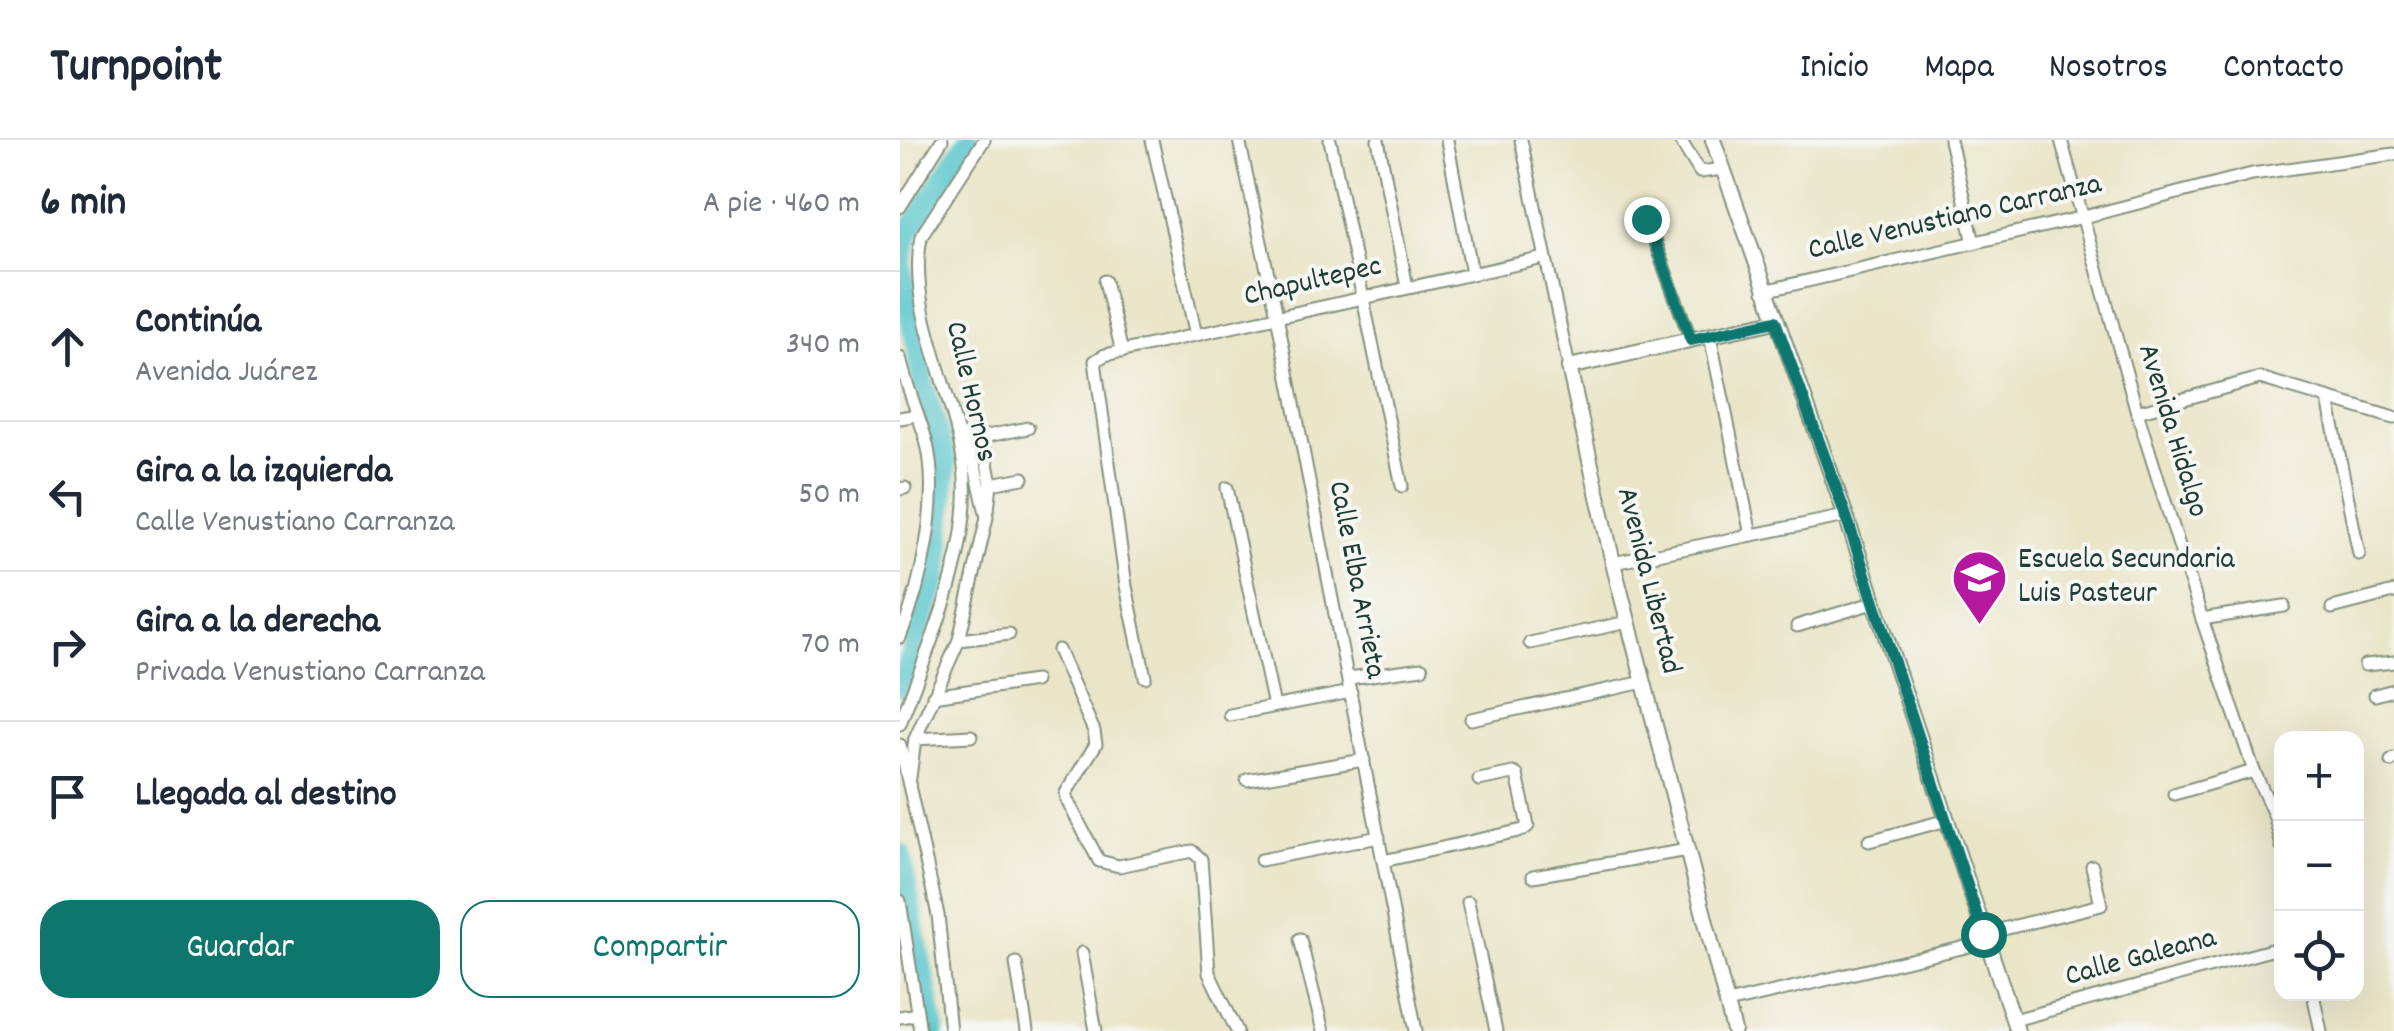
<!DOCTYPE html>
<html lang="es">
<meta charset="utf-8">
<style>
:root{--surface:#fff;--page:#f6f6f7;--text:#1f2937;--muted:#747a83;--line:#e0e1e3;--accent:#0f766e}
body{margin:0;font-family:Dekko,sans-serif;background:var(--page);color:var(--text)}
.controls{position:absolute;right:30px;bottom:30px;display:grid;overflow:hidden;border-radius:20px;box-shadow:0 10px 40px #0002}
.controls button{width:90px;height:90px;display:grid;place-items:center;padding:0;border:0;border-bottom:2px solid var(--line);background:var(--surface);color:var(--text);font:50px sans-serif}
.stop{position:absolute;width:30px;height:30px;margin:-22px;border:8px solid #0f766e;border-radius:50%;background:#fff}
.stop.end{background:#0f766e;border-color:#fff;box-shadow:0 2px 10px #0008}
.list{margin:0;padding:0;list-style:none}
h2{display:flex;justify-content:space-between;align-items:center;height:130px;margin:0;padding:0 40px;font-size:42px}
h2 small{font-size:32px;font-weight:400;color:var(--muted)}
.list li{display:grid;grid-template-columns:65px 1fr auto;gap:30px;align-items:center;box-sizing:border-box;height:150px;padding:0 40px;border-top:2px solid var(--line)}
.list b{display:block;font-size:38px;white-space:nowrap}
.list p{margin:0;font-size:32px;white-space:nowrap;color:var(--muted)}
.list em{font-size:32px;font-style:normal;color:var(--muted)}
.actions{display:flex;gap:20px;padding:30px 40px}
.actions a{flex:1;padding:22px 0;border:2px solid var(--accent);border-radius:30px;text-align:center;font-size:35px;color:var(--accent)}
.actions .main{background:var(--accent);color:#fff}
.icon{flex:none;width:55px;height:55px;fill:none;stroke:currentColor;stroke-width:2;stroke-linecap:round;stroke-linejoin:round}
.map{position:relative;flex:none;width:1494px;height:891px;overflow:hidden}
header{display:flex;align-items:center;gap:60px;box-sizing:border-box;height:140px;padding:0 50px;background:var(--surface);border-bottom:2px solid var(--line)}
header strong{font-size:48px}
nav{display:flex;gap:55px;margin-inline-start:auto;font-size:35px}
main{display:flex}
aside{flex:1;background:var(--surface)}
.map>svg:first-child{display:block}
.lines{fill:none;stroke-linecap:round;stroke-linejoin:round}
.river{stroke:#59c6cd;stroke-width:22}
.minor-casing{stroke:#84917e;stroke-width:15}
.tertiary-casing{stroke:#84917e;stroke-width:18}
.minor{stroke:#fff;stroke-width:11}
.tertiary{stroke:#fff;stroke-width:14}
.route{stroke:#0f766e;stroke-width:12}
.labels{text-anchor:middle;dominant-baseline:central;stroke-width:8;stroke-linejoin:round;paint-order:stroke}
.street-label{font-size:30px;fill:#1f3d34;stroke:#f6f6f2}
.poi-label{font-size:30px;fill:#1f3d34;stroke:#f6f6f2;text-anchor:start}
</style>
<header>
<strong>Turnpoint</strong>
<nav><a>Inicio</a><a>Mapa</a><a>Nosotros</a><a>Contacto</a></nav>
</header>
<main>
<aside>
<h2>6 min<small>A pie · 460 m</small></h2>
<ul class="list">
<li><svg class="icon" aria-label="ahead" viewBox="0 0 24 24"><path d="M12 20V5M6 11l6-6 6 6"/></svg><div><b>Continúa</b><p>Avenida Juárez</p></div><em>340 m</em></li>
<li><svg class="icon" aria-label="left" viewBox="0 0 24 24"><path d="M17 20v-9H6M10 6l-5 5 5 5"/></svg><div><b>Gira a la izquierda</b><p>Calle Venustiano Carranza</p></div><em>50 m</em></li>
<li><svg class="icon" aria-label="right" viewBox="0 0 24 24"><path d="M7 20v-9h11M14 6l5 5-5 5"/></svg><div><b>Gira a la derecha</b><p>Privada Venustiano Carranza</p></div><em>70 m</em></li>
<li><svg class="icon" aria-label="arrive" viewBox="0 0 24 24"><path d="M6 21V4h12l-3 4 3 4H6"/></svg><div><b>Llegada al destino</b></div></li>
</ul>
<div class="actions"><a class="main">Guardar</a><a>Compartir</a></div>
</aside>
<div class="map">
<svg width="1494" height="891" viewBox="0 0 1494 891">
<rect width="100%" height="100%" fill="#f6f6f2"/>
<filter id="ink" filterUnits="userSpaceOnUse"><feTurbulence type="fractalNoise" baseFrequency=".01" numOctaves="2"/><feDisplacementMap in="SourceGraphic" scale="20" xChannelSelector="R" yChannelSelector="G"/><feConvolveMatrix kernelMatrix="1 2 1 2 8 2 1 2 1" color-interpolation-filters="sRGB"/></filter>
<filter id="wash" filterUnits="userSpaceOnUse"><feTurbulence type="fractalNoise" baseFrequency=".0048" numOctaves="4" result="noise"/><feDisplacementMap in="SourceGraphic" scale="40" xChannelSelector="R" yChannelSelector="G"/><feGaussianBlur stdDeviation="2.25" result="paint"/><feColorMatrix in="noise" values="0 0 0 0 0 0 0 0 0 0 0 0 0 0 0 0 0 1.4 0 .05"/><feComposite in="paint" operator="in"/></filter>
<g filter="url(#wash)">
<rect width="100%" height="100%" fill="#eae5c7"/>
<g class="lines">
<g class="river">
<path d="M0 546 38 435 46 320 23 244 1 125 6 96 68 0"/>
<path d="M0 714 34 891"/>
</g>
</g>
</g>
<g filter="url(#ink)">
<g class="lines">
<defs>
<g id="minor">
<path d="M252 0 296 195"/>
<path d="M339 0 377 176 516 891"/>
<path d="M430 0 502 346"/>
<path d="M478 0 507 147"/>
<path d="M547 0 572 133"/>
<path d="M621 0 669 227"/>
<path d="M780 0 800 32 823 29"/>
<path d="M1050 0 1074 103"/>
<path d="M1161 0 1237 272 1302 479 1354 631 1375 677 1382 707"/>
<path d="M0 67 42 0"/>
<path d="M746 79 791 200"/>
<path d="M205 141 222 212"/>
<path d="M864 151 1184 77 1352 34 1494 14"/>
<path d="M810 196 851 395"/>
<path d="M0 218C6 246 18 272 26 300 41 355 22 445 0 497"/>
<path d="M1428 259 1459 414"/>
<path d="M1237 272 1360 238 1494 278"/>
<path d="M0 278 17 275"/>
<path d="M91 344 123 338"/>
<path d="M327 348 374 566"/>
<path d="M0 349 5 348"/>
<path d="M88 370 91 344 82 297 128 288"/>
<path d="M713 423 946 376"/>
<path d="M1432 468 1494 452"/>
<path d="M1302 479 1384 466"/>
<path d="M897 486 973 463"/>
<path d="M59 500 109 494"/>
<path d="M630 503 728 482"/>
<path d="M158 510 194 591 196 604 166 653 167 660 199 721 219 726 292 711 301 719 309 833 337 891"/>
<path d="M1465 525 1494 522"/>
<path d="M245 537 226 446 195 221 205 215 644 118"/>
<path d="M449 538 522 528"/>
<path d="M1475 555 1494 550"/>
<path d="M33 556 135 541"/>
<path d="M330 575 451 552"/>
<path d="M571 579 744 542"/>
<path d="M0 584C28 507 74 410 64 327 54 250 7 174 21 96L84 0"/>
<path d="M15 599 71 596"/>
<path d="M0 605 38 775 50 891"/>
<path d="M1491 621 1494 619"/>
<path d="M347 640 464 620"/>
<path d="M9 645 15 599 59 500 87 377 70 305 57 292"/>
<path d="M1274 654 1354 631"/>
<path d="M969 701 1047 680"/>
<path d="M361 720 479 697"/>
<path d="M483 721 623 690 628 686 617 635 613 633 579 640"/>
<path d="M633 736 788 710"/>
<path d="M0 761 20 891"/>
<path d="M568 762 596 891"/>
<path d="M1083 794 1201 765 1192 726"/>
<path d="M400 799 423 891"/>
<path d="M182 813 196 891"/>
<path d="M116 823 127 891"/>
<path d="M1413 854 1421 891"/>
<path d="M827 863 1087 802"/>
<path d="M0 877 17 874"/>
<path d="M1114 880 1382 807"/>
</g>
<g id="tertiary">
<path d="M813 0 946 376 1117 891"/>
<path d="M834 891 713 423 669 227 875 181"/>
</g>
</defs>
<use href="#minor" class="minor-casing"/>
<use href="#tertiary" class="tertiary-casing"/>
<use href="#minor" class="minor"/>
<use href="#tertiary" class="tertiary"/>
</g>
</g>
<g class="lines" filter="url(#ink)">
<path class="route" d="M746 79 791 200 875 181 946 376 1083 794"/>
</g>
<defs>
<symbol id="school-pin" viewBox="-11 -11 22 30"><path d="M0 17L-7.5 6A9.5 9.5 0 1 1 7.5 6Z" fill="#b5179e" stroke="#f6f6f2"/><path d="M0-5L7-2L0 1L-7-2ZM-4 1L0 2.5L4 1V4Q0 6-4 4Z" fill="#fff"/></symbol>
</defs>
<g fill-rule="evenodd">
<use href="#school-pin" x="1048" y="406" width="63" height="86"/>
</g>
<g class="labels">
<g class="street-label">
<text transform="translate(1055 79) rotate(-13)">Calle Venustiano Carranza</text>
<text transform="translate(413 143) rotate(-13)">Chapultepec</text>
<text transform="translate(69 252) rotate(77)">Calle Hornos</text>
<text transform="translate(1271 291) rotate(73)">Avenida Hidalgo</text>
<text transform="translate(455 440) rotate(79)">Calle Elba Arrieta</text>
<text transform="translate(747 441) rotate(76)">Avenida Libertad</text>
<text transform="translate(1241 819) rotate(-15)">Calle Galeana</text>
</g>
<g class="poi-label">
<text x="1118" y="421">Escuela Secundaria<tspan x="1118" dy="34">Luis Pasteur</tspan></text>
</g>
</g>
</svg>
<div class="controls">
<button>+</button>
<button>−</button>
<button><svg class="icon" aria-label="locate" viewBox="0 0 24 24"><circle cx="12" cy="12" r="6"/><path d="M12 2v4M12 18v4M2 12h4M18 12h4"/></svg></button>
</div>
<div class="stop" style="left:1083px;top:794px"></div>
<div class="stop end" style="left:746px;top:79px"></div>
</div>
</main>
